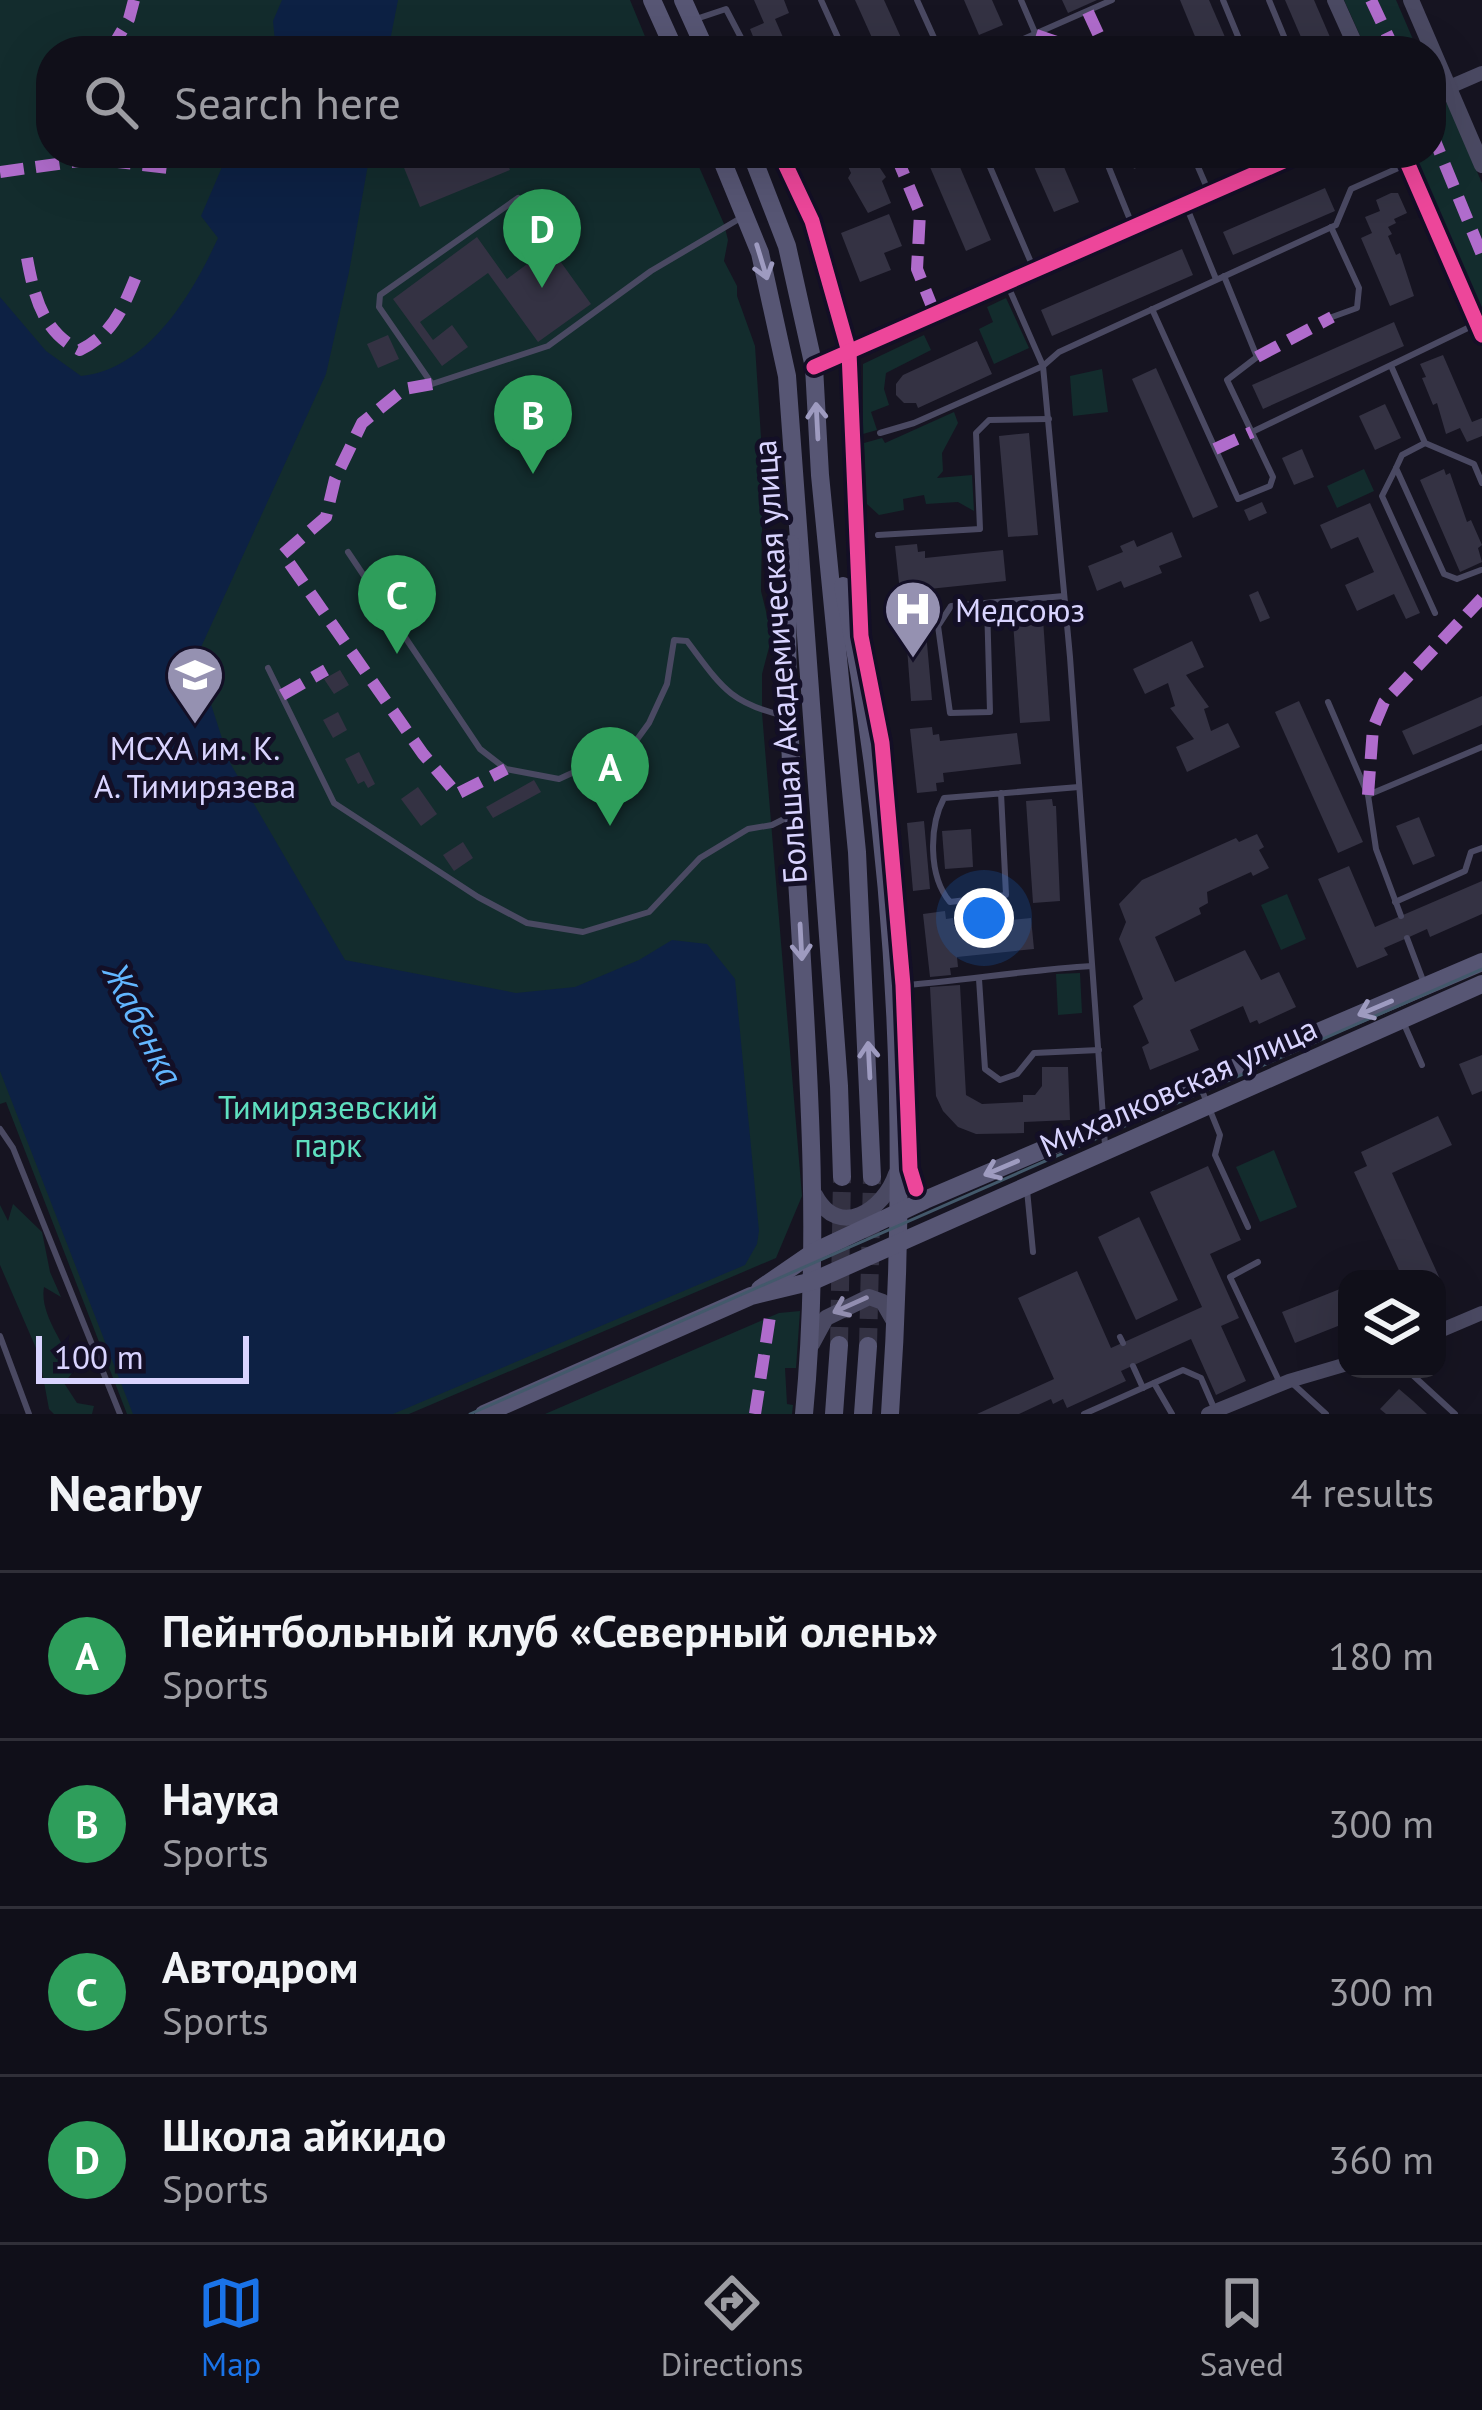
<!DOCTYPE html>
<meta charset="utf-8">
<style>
:root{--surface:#100f19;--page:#1e1d26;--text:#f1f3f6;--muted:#9c9ca2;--line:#302f38;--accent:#1a73e8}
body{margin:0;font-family:"PT Sans",sans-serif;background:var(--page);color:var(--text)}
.controls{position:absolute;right:36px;bottom:36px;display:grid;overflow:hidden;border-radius:24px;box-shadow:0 12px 48px #0002}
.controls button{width:108px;height:108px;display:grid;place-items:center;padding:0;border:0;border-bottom:3px solid var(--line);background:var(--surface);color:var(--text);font:60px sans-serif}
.scale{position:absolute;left:36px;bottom:30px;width:213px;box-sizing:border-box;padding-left:12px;border:6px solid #d9d4ff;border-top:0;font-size:33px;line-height:42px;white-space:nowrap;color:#d9d4ff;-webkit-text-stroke:9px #130f26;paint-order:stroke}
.you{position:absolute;left:984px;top:918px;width:42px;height:42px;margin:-30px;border:9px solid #fff;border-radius:50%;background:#1a73e8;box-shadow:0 0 0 18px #1a73e833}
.badge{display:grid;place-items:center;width:78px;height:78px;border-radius:50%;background:var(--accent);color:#fff;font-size:39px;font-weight:700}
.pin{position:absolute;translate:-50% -99px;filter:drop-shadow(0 3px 6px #0008)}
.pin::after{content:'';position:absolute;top:63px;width:42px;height:36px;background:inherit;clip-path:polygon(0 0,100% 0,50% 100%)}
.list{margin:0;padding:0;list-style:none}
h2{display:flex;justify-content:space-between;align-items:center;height:156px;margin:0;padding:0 48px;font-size:51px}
h2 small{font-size:39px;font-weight:400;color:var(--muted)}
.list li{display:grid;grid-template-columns:78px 1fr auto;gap:36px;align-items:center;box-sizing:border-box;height:168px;padding:0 48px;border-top:3px solid var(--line)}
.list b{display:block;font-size:45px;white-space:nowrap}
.list p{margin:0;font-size:39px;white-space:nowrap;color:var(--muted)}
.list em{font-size:39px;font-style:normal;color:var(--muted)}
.icon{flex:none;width:66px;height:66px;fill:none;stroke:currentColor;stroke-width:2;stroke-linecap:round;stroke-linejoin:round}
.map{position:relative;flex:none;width:1482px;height:1414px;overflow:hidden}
.search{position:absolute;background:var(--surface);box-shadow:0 12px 48px #0002;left:36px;right:36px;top:36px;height:132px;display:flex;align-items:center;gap:30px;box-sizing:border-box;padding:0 42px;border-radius:48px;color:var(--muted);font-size:45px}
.sheet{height:828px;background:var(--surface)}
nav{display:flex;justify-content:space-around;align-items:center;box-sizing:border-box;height:168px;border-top:3px solid var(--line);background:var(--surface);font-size:33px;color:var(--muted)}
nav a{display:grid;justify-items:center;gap:6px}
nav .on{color:var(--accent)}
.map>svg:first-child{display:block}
.green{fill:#132c2d}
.water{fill:#0d2144}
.building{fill:#343243}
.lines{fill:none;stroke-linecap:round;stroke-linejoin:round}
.secondary-tunnel{stroke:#333142;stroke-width:18;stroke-dasharray:18 9;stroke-linecap:butt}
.service{stroke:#4a4962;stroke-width:6}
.minor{stroke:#4a4962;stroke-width:14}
.tertiary{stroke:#4a4962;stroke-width:16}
.secondary{stroke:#575674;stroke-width:18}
.tram{stroke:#43596b;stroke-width:3}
.quiet{stroke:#b06ccc;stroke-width:12;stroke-dasharray:24 12;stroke-linecap:butt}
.cycleway-casing{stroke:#130f26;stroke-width:22}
.cycleway{stroke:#ed469a;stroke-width:15}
.oneway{stroke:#9e9bc0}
.oneway2{stroke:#928eb0}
.labels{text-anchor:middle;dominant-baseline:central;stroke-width:10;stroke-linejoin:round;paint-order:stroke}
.poi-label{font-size:33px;fill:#d9d4ff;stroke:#130f26;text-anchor:start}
.street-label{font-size:33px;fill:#d9d4ff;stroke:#130f26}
.park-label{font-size:33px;fill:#5fe0c0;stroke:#130f26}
.water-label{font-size:36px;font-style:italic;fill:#62b6ff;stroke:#130f26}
</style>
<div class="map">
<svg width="1482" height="1414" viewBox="0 0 1482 1414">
<rect width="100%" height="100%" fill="#161421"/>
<g class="green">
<path d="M0 0H630L651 51H51V153H693L724 224 728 240 724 261 737 286V296L755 346 763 468 761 591 772 636 762 674V713L802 1196 776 1258 409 1414H127L6 1102 0 1104Z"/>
<path d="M1344 0H1396L1418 51H1367Z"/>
<path d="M1447 103 1482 183V311L1414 153H1431V109Z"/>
<path d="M1006 298 1029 348 994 364 979 329 993 322 987 307Z"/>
<path d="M924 335 931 350 886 373 884 389 889 405 871 412 877 430 863 434V364Z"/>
<path d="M1102 369 1108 412 1073 416 1070 376Z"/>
<path d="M954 412 958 423 942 453 943 471 937 478 972 475 974 511 958 502 926 504 924 495 903 499 904 510 879 515 867 504 864 443 882 438 885 443Z"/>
<path d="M1364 469 1374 491 1337 508 1327 486Z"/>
<path d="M1287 894 1306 939 1281 950 1261 905Z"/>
<path d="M1080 973 1082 1013 1058 1015 1056 974Z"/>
<path d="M1274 1150 1297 1207 1260 1222 1236 1167Z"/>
<path d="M13 1204 42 1232 50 1272 61 1297 44 1287C39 1316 67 1344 73 1372L64 1383 77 1403 94 1406 92 1414H54L49 1409 39 1355 0 1265V1205L8 1221Z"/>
<path d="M800 1311 796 1368H785L787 1404 793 1405 792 1414H545L779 1313Z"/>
</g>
<g class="water">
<path d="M282 0H398L388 51H276L273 21Z"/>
<path d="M228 153H370L349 272 326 374 196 658 230 763 345 960 516 993 575 987 639 960 672 940 707 944 735 979 759 1231 757 1244 745 1265 393 1414H133L0 1071V297L46 351 81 376C148 370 193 293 218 238L201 216Z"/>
</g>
<g class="building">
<path d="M754 0H784L789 13 775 19 789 51H759L750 29 764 23Z"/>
<path d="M855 0H884L907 51H878Z"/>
<path d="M964 0H992L1003 25 979 35Z"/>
<path d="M1062 0H1097L1068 13Z"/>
<path d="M1180 0H1209L1231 51H1201Z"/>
<path d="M1285 0H1314L1336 51H1307Z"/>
<path d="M398 153H503L510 170 420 207Z"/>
<path d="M842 153H870L886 177 882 181 891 203 868 213 848 178 851 173Z"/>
<path d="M924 153H954L991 240 966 251Z"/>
<path d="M1028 153H1058L1079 202 1054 212Z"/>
<path d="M1127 153H1171L1134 169Z"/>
<path d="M1325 188 1335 211 1233 255 1223 232Z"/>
<path d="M1391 193H1398L1407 213 1394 219 1396 223 1388 227 1392 234 1388 236 1396 255 1400 253 1414 296 1390 306 1361 238 1372 233 1365 217 1380 211 1376 200Z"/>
<path d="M889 214 902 246 884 253 891 270 860 282 841 233Z"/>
<path d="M477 237 507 279 550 247 591 304 538 342 488 273 420 322 433 340 452 325 468 347 442 366 393 299Z"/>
<path d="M1182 249 1193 275 1052 336 1041 310Z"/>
<path d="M1394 322 1404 346 1263 409 1252 385Z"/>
<path d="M388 335 399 359 378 368 367 344Z"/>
<path d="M977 341 992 374 918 408 916 403H904L896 395V384L903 375Z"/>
<path d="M1443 355 1472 422 1482 418V436L1467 442 1460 428 1446 434 1437 403 1433 405 1422 378 1426 377 1420 364Z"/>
<path d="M1156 368 1218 507 1193 518 1132 379Z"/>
<path d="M1385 404 1401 438 1375 450 1359 416Z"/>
<path d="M1029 433 1038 535 1008 537 999 436Z"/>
<path d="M1302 449 1314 477 1294 485 1282 458Z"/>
<path d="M1444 469 1446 475 1450 473 1467 522 1471 520 1482 545 1478 548 1482 562 1460 572 1420 480Z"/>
<path d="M1262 502 1267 513 1249 521 1244 510Z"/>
<path d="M1370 503 1420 613 1406 619 1394 594 1357 611 1345 585 1374 572 1358 537 1331 549 1320 525Z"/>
<path d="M1172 532 1182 557 1159 566 1162 573 1124 588 1121 581 1097 591 1088 566 1123 552 1120 546 1134 540 1137 547Z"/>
<path d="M917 544 918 552 925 551V558L1003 550 1006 581 929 589 930 599 922 600 923 607 902 610 895 546Z"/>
<path d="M1258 591 1270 618 1260 622 1249 595Z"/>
<path d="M1043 619 1050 721 1020 723 1013 621Z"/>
<path d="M926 632 932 700 911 701 906 634Z"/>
<path d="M1192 641 1204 667 1186 675 1209 707 1204 709 1211 731 1228 723 1240 747 1187 772 1176 747 1194 739 1170 708 1175 706 1168 683 1145 694 1133 669Z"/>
<path d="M340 670 349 685 334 694 324 679Z"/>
<path d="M1482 696V725L1413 755 1402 731Z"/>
<path d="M1299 701 1363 842 1338 853 1275 712Z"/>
<path d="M338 712 347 730 333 738 323 720Z"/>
<path d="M932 727 933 735 939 734 940 741 1017 733 1021 764 943 773 944 782 936 783 937 791 917 793 910 729Z"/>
<path d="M359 752 375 784 368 788 364 781 358 784 345 759Z"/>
<path d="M534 780 541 792 493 818 486 807Z"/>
<path d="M418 787 437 814 421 826 401 799Z"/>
<path d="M1052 799 1053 806H1056L1060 901 1033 903 1026 801Z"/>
<path d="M1419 817 1435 856 1413 865 1396 826Z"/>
<path d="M924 821 930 889 913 891 907 823Z"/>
<path d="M971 829 973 867 945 869 942 831Z"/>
<path d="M1257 834 1264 847 1259 850 1269 868 1253 876 1251 872 1207 892 1208 903 1199 908 1201 914 1155 937 1175 982 1245 950 1261 980 1279 972 1296 1007 1259 1024 1257 1020 1250 1023 1243 1006 1190 1030 1199 1050 1150 1070 1142 1047 1149 1043 1133 1006 1143 999 1119 939 1126 922 1119 904 1142 880 1236 838 1239 842Z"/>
<path d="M463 842 473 858 454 871 443 855Z"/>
<path d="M1349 866 1375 927 1482 881V914L1430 937 1427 929 1407 938 1384 948 1388 955 1357 968 1318 879Z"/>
<path d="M945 911 946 919 953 918 954 926 1031 918 1034 949 957 957 958 967 950 968 951 975 930 977 923 914Z"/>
<path d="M960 985 966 1095 982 1104 1023 1102V1095H1035L1042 1086V1067H1068L1070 1120 1024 1122V1133L976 1134 958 1127 943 1111 936 1096 930 987Z"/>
<path d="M1482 1055V1091L1472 1095 1459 1064Z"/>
<path d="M1438 1116 1452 1145 1392 1173 1440 1279H1403L1354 1172 1367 1166 1361 1152Z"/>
<path d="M1208 1166 1241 1240 1210 1254 1239 1318 1221 1326 1246 1381 1216 1395 1191 1339 1121 1371 1126 1381 1067 1408 1063 1399 1053 1404 1051 1399 1019 1414H977L1054 1379 1018 1298 1077 1271 1111 1348 1202 1307 1150 1192Z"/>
<path d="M1139 1217 1178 1300 1136 1320 1098 1237Z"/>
<path d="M1345 1287 1347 1307 1338 1311 1343 1324 1295 1343 1282 1312Z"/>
<path d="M1399 1389 1413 1401 1427 1414H1386L1380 1409Z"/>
</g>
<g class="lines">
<g class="secondary-tunnel">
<path d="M839 1345 842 1177"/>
<path d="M868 1346 872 1177"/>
</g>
<g class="service">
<path d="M821 0 844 51"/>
<path d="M917 0 940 51"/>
<path d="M1021 0 1036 35"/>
<path d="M1223 0 1244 51"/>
<path d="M1269 0 1290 51"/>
<path d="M696 19 726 9 748 51"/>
<path d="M996 51 1112 0"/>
<path d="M984 153 1033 267"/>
<path d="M1103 153 1133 227"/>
<path d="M1192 153 1208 190"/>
<path d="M518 198 380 295 379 307 432 384 548 346 651 271 744 216"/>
<path d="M1187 208 1216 279"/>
<path d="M1331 227 1359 288 1357 308 1332 317"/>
<path d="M1008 286 1043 366 1070 657 1105 1145"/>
<path d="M1152 309 1238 499 1270 486 1273 477 1227 380 1257 357 1224 276"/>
<path d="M1392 368 1425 443 1474 464 1482 483"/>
<path d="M1252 432 1474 325"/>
<path d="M880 433 914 423 1043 366 1059 352 1336 225 1351 189 1405 165"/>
<path d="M1425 443 1402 455 1396 468 1444 574 1457 579 1481 570"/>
<path d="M1396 468 1382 496 1435 613"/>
<path d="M878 535 980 529 976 433 989 420 1049 419"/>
<path d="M348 552 480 749 506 769 559 779 633 745 649 723 667 684 674 640 687 641C721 686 729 703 785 716"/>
<path d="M987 603 990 712 950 713 938 626 951 606 1064 596"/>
<path d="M268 668 334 803 478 897 527 923 583 932 649 912 700 858 748 829 772 825 792 815"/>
<path d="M1328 702 1368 795 1482 747"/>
<path d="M1001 793 1006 895 950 902C928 876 929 826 944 798L1079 787"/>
<path d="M1368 795 1376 849 1401 916"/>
<path d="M1395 902 1465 871 1471 852 1482 848"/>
<path d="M1407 938 1424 983"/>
<path d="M979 979 985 1069 1000 1080 1017 1074 1034 1053 1099 1050"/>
<path d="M896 986C962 981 1026 970 1092 966"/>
<path d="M1404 1024 1422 1065"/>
<path d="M1201 1088 1220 1135 1215 1155 1248 1227"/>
<path d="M0 1129 13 1148 120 1414"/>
<path d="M1027 1190 1033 1252"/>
<path d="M1258 1262 1230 1277 1279 1381"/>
<path d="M0 1336 29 1414"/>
<path d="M1120 1337 1123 1343"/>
<path d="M1133 1366 1143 1388"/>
<path d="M1406 1369 1455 1414"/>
<path d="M1154 1383 1172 1414"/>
<path d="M1292 1383 1326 1414"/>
<path d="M1084 1414 1183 1370 1201 1378 1214 1408"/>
</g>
<g class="minor">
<path d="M1431 95 1482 73"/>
<path d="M814 367 1302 153"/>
<path d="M1437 1332 1482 1313"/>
<path d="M1208 1414 1289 1381 1347 1364"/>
</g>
<g class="tertiary">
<path d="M1335 0 1358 51"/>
<path d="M1411 0 1482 165"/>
<path d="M1403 153 1482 335"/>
<path d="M815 1195C839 1240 884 1210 896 1174"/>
<path d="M812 1344 826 1318 869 1297 883 1302 895 1323"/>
</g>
<g class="secondary">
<path d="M652 0 675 51"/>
<path d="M683 0 706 51"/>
<path d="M719 153 760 253 787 376 839 1086 842 1177"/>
<path d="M751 153 787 246 814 367 820 475 857 852 872 1177"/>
<path d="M791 544C783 639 790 733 794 828 805 1024 823 1218 804 1414"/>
<path d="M843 586C898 856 909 1139 890 1414"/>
<path d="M760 1289 814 1252 925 1200 1482 962"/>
<path d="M484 1414 751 1296 813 1281 1482 984"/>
<path d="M834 1414 839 1345"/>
<path d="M863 1414 868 1346"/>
</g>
<path class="tram" d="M470 1414 1482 969"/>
<g class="quiet">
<path d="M1371 0 1395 51"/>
<path d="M1088 12 1106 51"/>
<path d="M1036 35 1084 51"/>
<path d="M110 51 129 19 134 0"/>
<path d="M1431 131 1482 255"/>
<path d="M895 153 920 213 917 269 935 314"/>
<path d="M0 172 93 159 176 169"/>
<path d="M27 258C34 296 43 333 80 350 114 333 123 308 137 274"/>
<path d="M1257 357 1332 317"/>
<path d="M432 384 404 389 362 423 335 479 326 517 283 554 423 754 457 794 506 769"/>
<path d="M1215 449 1252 432"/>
<path d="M282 695 326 670"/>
<path d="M1368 795 1373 728 1384 702 1482 598"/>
<path d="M755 1414 771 1310"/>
</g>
<defs>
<g id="cycleway">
<path d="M780 153 812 221 849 352 861 636 882 743 903 985 910 1169 916 1189"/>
<path d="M1403 153 1482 335"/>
<path d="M814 367 1302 153"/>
</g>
</defs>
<use href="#cycleway" class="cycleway-casing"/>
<use href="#cycleway" class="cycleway"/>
</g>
<defs><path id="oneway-shaft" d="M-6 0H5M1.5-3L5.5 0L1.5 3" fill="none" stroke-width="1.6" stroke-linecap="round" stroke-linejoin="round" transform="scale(3)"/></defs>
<g class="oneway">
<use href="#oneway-shaft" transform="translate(762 262) rotate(73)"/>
<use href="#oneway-shaft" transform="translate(817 421) rotate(-93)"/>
<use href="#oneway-shaft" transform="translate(801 942) rotate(87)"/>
<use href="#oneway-shaft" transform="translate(1375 1008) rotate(157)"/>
<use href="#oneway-shaft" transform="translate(869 1060) rotate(-93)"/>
<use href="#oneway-shaft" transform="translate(1001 1168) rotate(157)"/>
</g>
<use class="oneway2" href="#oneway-shaft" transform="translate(850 1305) rotate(156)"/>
<defs>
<symbol id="hospital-pin" viewBox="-11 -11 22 30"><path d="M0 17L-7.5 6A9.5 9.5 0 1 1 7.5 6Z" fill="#9591b1" stroke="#130f26"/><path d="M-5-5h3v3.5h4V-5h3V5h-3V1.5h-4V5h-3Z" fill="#fff"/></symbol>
<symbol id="university-pin" viewBox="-11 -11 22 30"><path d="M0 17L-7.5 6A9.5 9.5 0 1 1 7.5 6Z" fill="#9591b1" stroke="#130f26"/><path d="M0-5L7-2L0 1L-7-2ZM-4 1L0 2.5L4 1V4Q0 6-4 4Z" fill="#fff"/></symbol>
</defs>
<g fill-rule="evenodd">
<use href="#hospital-pin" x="880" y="576" width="66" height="90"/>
<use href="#university-pin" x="162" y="642" width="66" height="90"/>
</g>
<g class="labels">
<g class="poi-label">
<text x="955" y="609">Медсоюз</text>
<text x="195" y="747" text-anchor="middle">МСХА им. К.<tspan x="195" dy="38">А. Тимирязева</tspan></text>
</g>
<g class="street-label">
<text transform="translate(779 662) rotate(-94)">Большая Академическая улица</text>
<text transform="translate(1178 1086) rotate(-24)">Михалковская улица</text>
</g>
<g class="park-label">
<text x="328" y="1106">Тимирязевский<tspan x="328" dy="38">парк</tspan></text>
</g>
<g class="water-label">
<text transform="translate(144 1024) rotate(63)">Жабенка</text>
</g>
</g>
</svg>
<div class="controls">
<button><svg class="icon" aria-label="layers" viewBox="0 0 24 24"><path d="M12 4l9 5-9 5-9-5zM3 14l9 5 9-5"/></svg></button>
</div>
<div class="scale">100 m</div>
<div class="you"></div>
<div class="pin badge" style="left:610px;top:826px;background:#2e9e5b">A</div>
<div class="pin badge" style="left:533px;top:474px;background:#2e9e5b">B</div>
<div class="pin badge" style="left:397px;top:654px;background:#2e9e5b">C</div>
<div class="pin badge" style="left:542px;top:288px;background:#2e9e5b">D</div>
<div class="search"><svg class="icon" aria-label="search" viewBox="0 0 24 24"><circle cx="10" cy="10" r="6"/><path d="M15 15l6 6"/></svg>Search here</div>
</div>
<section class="sheet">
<h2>Nearby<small>4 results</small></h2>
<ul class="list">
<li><span class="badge" style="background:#2e9e5b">A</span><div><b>Пейнтбольный клуб «Северный олень»</b><p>Sports</p></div><em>180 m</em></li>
<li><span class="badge" style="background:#2e9e5b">B</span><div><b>Наука</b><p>Sports</p></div><em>300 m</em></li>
<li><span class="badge" style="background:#2e9e5b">C</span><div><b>Автодром</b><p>Sports</p></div><em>300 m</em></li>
<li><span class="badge" style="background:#2e9e5b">D</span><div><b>Школа айкидо</b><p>Sports</p></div><em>360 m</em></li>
</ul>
</section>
<nav>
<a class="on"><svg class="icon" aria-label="map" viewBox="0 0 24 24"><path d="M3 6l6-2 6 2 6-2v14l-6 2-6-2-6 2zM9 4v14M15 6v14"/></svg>Map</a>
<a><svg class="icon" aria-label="directions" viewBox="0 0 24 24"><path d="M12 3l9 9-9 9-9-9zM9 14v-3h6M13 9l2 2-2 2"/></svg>Directions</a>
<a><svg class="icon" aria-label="saved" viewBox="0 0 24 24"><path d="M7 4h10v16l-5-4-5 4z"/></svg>Saved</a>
</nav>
